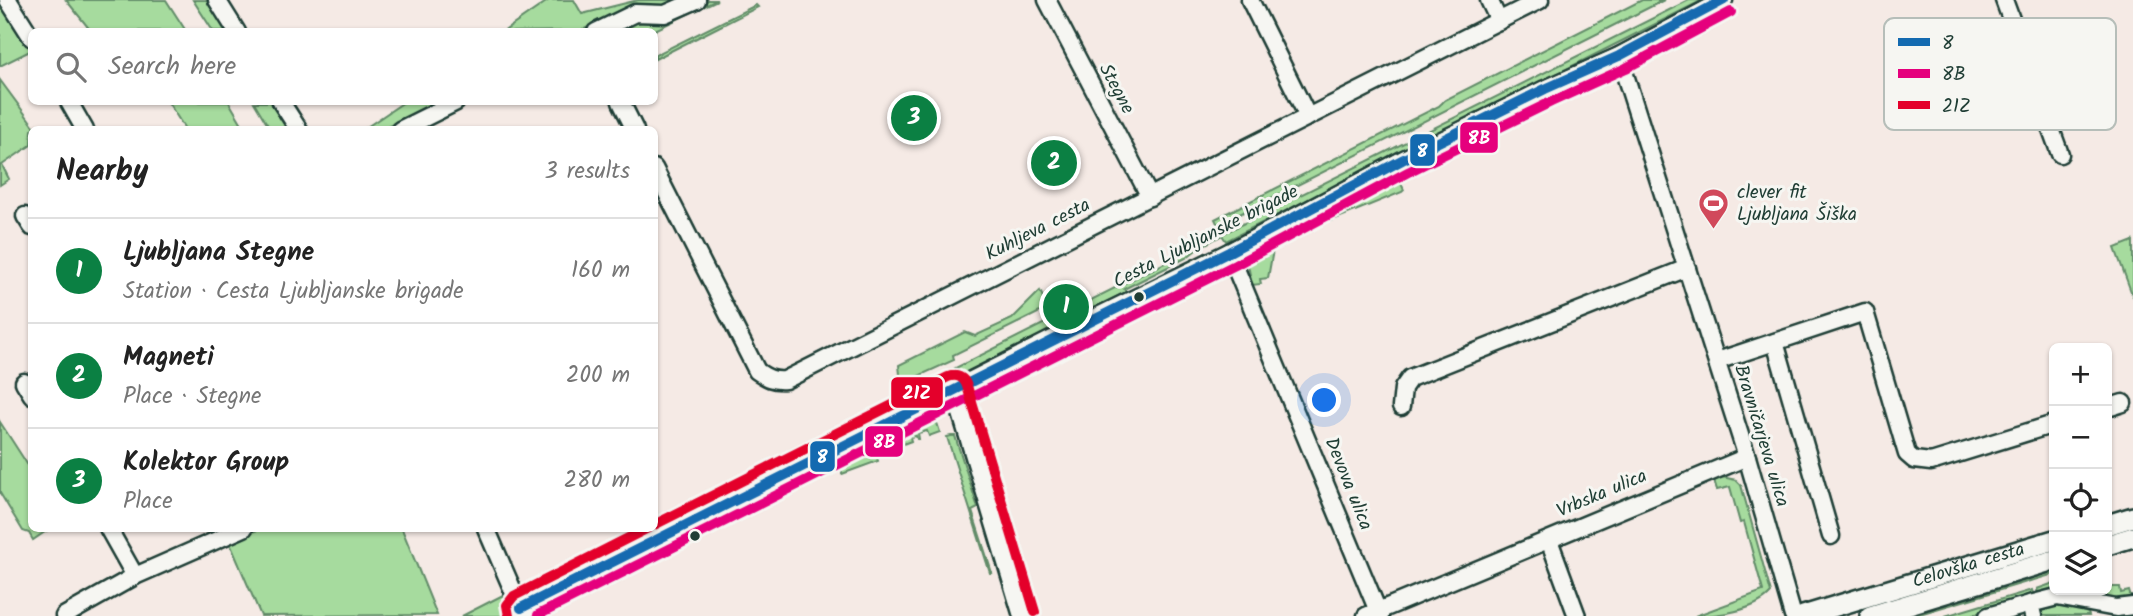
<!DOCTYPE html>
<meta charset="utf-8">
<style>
:root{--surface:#fff;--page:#f2f2f2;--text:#222;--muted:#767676;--line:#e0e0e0;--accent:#0b8043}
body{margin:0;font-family:Kalam,sans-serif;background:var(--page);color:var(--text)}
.controls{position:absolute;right:21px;bottom:21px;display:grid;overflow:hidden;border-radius:10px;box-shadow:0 2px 5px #0004}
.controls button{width:63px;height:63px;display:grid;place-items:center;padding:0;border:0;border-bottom:2px solid var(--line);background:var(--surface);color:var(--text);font:35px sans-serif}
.you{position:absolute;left:1325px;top:401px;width:24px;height:24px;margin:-18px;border:5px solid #fff;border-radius:50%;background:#1a73e8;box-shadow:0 0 0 10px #1a73e833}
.badge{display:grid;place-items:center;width:46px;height:46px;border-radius:50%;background:var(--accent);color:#fff;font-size:23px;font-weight:700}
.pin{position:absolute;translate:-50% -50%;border:4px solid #fff;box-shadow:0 2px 7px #0006}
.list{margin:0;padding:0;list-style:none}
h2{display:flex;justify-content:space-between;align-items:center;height:91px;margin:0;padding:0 28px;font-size:30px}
h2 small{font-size:23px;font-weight:400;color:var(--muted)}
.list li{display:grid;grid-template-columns:46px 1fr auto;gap:21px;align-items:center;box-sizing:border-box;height:105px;padding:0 28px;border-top:2px solid var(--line)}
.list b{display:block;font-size:26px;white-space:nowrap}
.list p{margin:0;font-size:23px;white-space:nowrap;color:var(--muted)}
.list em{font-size:23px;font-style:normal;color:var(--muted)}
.icon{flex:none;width:38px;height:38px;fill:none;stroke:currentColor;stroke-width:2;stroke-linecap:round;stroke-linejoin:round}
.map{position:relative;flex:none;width:2133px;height:616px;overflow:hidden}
.search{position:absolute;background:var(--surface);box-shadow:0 2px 5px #0004;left:28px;top:28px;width:630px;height:77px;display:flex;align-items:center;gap:18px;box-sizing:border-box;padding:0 24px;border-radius:10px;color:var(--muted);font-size:26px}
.panel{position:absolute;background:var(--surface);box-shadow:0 2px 5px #0004;left:28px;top:126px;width:630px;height:406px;border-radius:10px}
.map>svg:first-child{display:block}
.green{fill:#a6db9e;stroke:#628c69;stroke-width:2}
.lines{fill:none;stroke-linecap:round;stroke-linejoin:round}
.minor-casing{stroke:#1f3d34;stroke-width:21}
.major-casing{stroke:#1f3d34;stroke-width:24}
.minor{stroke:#f6f6f2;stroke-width:16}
.major{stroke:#f6f6f2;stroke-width:19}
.bus-1-casing{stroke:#f6f6f2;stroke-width:16}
.bus-2-casing{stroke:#f6f6f2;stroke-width:16}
.bus-3-casing{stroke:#f6f6f2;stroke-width:16}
.bus-1{stroke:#136ab0;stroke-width:10}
.bus-2{stroke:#e5007d;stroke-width:10}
.bus-3{stroke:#e4002b;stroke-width:10}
.bus-dot{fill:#1f3d34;stroke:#f6f6f2;stroke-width:2.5}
.labels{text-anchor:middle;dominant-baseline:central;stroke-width:6;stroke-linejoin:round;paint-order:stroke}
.street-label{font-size:19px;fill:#1f3d34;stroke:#f6f6f2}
.poi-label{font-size:19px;fill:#1f3d34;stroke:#f6f6f2;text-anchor:start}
.key{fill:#f6f6f2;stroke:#b6beb9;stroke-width:2}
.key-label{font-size:19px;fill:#1f3d34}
.line-badge{stroke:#f6f6f2;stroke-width:2.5}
.badge-label{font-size:19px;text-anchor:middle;font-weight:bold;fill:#fff}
</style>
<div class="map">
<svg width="2133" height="616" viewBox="0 0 2133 616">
<rect width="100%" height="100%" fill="#f5eae5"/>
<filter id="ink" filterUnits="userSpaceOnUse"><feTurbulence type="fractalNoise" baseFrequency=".0143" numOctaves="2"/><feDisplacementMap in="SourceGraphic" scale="14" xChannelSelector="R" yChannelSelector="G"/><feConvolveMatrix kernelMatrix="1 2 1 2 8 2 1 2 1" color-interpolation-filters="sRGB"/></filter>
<g filter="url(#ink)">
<g class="green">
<path d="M0 0 32 50 0 66Z"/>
<path d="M66 0H166L186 31H91Z"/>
<path d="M193 0H209L229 31H213Z"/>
<path d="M549 0H574L582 14 638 0H683L666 8 639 5 629 8 580 31 503 32Z"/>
<path d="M708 0H717L653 31 620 32 647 18 670 19Z"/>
<path d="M1642 0H1664L1218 225 1215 219 1439 106 1445 100Z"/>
<path d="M1689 0H1703L1226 241 1222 235 1200 247 1186 258 1124 289 1126 292 798 457 794 449Z"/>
<path d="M756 5 758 7 655 59V55Z"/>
<path d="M0 80 36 129 32 130 31 145 2 165 9 179 0 185Z"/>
<path d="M168 102H229L245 129H185Z"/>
<path d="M254 102H272L291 129H270Z"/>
<path d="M404 102H439L383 129H364Z"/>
<path d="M1397 174 1404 190 1402 192 1289 238 1273 250 1268 278 1260 279 1261 284 1252 285 1248 265 1257 253 1305 227 1307 229 1315 225 1314 222 1346 200Z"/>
<path d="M2133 241V297L2115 248Z"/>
<path d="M1040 291 1048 308 953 355 954 360 901 384 899 365 965 332 975 336 1012 319Z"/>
<path d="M932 419 933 421 936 420 940 432 929 436 927 431 918 433 919 439H917L916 436 910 437 911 441 876 454 878 461 842 474V467L848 461Z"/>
<path d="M0 422 31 470 32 528 49 529 33 540 29 533 23 531 0 493Z"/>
<path d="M951 436H955L978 508 972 511 992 573H990L947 437Z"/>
<path d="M1722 477 1736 480 1741 485 1771 593C1755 611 1717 616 1695 616L1763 591 1744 522 1740 523 1730 487 1717 490 1714 480Z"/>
<path d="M260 529H402L437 615 261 616 229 541Z"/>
<path d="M2054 568V574L1913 616H1890Z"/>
<path d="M2054 583V590H2107V587H2120L2121 593 2129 591 2132 601 2124 603 2038 594 2037 589Z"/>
<path d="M2032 590 2034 596 1968 616H1945Z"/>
<path d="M507 593 516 616H462Z"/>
<path d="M2058 603 2088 613 2089 616H2038L2037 609Z"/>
</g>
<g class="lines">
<defs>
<g id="minor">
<path d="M8 0 32 38"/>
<path d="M217 0 237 32"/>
<path d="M1047 0 1150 197"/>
<path d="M1250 0 1308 117"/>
<path d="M1489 0 1499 21"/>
<path d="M2004 0 2060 154"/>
<path d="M596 32 635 13 665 14 697 0"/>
<path d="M1619 56 1747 457 1793 616"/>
<path d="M69 102 85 130"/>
<path d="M281 102 299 130"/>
<path d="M621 102 635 130"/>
<path d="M400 130 456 102"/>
<path d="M654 168 757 371C767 378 773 381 785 380L1540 0"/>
<path d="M25 216 32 227"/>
<path d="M1229 252 1380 616"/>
<path d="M1775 342 1831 536"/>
<path d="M1717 361 1865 312 1907 454 1914 460 1931 462 2054 424"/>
<path d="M24 382 32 395"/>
<path d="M954 390 1022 616"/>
<path d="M1401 407 1403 388 1410 378 1687 268"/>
<path d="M2107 408 2123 403"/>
<path d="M108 528 135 576"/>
<path d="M486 528 524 616"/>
<path d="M1549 540 1577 616"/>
<path d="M521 608 1086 322 1229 252 1402 160 1545 89 1619 56 1724 0"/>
<path d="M64 616 135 576 244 528"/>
<path d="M1366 616 1747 457"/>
<path d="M1988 616 2030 604"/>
<path d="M2033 616 2030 604 2057 597 2116 608 2133 606"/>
</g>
<g id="major">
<path d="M2107 525 2133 517"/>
<path d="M2107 545 2133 537"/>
<path id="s1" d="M1803 616 2054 540"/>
<path d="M1870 616 2054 560"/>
</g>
</defs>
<use href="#minor" class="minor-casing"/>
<use href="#major" class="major-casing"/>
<use href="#minor" class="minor"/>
<use href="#major" class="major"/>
<defs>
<path id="bus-1" d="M521 608 1229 252 1402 160 1545 89 1619 56 1724 0"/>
<path id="bus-2" d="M538 615 1235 265 1408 172 1551 102 1626 68 1731 12"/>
<g id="bus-3">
<path d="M654 525 948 377C957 374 964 377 967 386L1035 612"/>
<path d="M509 616 507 605 514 596 648 528"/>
</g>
</defs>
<use href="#bus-1" class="bus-1-casing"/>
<use href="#bus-2" class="bus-2-casing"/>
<use href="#bus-3" class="bus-3-casing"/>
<use href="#bus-1" class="bus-1"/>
<use href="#bus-2" class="bus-2"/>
<use href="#bus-3" class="bus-3"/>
</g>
</g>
<defs>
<symbol id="stadium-pin" viewBox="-11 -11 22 30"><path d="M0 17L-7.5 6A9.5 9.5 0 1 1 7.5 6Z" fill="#d1495b" stroke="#f6f6f2"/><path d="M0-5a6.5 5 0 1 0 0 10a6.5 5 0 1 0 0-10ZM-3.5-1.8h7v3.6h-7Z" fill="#fff"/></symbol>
</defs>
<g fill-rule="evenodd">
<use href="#stadium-pin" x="1696" y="186" width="35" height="47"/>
</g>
<g class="bus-dot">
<circle cx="1139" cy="297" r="6"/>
<circle cx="695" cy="536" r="6"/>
</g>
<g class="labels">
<g class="street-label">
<text transform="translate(1116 89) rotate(62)">Stegne</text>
<text transform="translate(1038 230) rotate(-27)">Kuhljeva cesta</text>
<text transform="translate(1206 237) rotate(-27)">Cesta Ljubljanske brigade</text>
<text transform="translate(1761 436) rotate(73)">Bravničarjeva ulica</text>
<text transform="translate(1348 484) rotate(68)">Devova ulica</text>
<text transform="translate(1602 494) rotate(-23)">Vrbska ulica</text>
<text stroke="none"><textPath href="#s1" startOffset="173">Celovška cesta</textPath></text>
</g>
<g class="poi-label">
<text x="1737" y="193">clever fit<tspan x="1737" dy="22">Ljubljana Šiška</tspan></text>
</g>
</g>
<rect x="1884" y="18" width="232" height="112" rx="10" class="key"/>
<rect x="1898" y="38" width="32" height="8" fill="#136ab0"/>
<rect x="1898" y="69" width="32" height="9" fill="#e5007d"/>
<rect x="1898" y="101" width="32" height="8" fill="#e4002b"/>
<g class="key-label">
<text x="1942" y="49">8</text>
<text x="1942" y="80">8B</text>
<text x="1942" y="112">21Z</text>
</g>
<g class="line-badge">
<rect x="1459" y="121" width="40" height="33" rx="7" fill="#e5007d"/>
<rect x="1409" y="133" width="27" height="34" rx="7" fill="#136ab0"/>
<rect x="890" y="376" width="54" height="33" rx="7" fill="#e4002b"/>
<rect x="864" y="425" width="40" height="33" rx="7" fill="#e5007d"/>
<rect x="809" y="440" width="27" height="33" rx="7" fill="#136ab0"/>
</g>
<g class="badge-label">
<text x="1479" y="144">8B</text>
<text x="1422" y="157">8</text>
<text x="917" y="399">21Z</text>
<text x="884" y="448">8B</text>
<text x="822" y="463">8</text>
</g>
</svg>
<div class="controls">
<button>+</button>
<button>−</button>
<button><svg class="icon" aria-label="locate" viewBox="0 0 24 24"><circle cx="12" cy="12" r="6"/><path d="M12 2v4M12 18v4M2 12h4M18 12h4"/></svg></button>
<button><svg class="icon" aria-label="layers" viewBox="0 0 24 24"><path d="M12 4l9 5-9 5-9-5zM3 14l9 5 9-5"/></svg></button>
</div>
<div class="you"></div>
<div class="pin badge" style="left:1066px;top:307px">1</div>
<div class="pin badge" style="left:1054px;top:163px">2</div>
<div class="pin badge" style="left:914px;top:118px">3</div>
<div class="search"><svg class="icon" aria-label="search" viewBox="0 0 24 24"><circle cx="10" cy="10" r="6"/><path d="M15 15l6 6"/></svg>Search here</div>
<section class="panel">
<h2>Nearby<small>3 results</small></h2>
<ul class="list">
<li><span class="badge">1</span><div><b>Ljubljana Stegne</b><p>Station · Cesta Ljubljanske brigade</p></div><em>160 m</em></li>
<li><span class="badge">2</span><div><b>Magneti</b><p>Place · Stegne</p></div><em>200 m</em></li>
<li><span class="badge">3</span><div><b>Kolektor Group</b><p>Place</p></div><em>280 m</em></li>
</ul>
</section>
</div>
